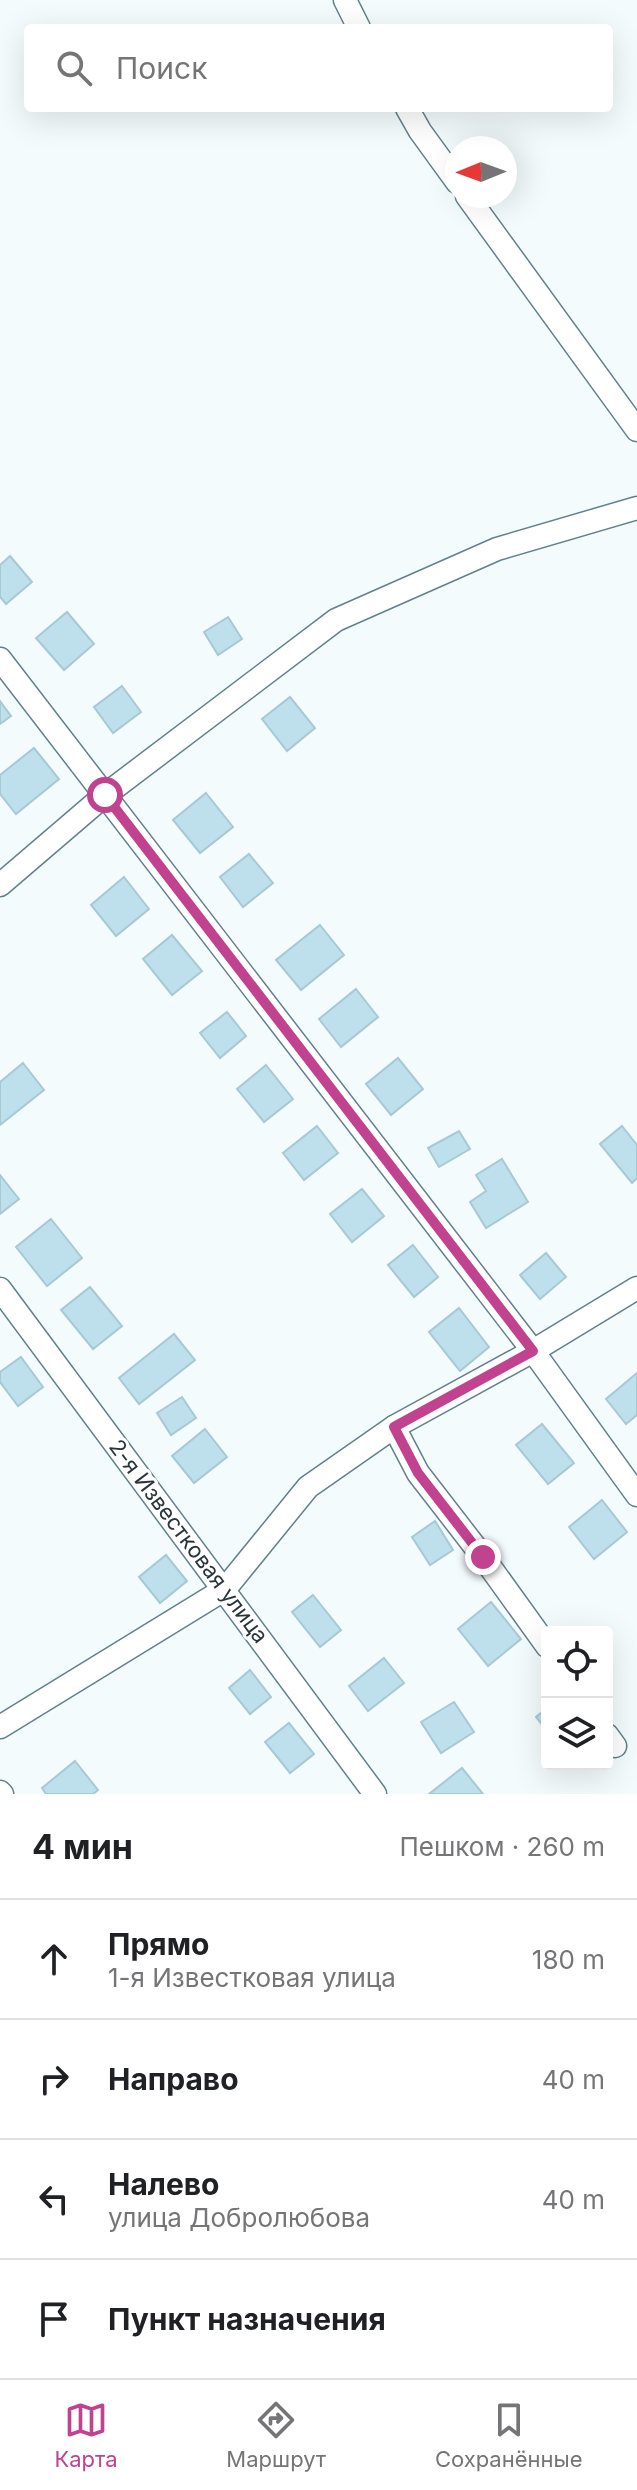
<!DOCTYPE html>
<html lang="ru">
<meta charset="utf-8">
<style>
:root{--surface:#fff;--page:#f2f2f2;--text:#202124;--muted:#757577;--line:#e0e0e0;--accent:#c1428f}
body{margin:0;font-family:Inter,sans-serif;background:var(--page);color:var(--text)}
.controls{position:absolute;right:24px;bottom:24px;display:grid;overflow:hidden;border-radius:8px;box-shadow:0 8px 32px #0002}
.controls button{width:72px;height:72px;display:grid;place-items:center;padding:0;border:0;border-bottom:2px solid var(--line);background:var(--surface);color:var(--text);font:40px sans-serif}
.compass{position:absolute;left:445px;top:136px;width:72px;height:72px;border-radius:50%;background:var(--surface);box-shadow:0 8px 32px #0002;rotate:269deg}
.stop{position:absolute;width:24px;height:24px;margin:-18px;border:6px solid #c1428f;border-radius:50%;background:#fff}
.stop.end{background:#c1428f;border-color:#fff;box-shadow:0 2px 8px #0008}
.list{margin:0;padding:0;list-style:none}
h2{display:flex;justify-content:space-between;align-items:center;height:104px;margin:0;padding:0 32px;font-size:34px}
h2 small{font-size:26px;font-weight:400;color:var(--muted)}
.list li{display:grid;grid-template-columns:52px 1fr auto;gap:24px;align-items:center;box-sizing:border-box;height:120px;padding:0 32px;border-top:2px solid var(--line)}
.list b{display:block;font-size:30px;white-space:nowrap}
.list p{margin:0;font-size:26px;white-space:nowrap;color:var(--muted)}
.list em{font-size:26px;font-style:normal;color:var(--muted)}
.icon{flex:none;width:44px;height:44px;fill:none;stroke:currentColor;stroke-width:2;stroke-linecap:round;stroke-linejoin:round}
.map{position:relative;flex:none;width:637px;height:1794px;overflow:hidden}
.search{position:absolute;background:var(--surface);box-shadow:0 8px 32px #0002;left:24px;right:24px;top:24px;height:88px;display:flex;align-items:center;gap:20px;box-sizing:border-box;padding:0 28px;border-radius:8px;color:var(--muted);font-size:30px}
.sheet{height:584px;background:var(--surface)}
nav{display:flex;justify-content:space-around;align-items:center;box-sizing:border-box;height:112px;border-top:2px solid var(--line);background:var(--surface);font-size:22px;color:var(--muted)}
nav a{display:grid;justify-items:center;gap:4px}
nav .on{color:var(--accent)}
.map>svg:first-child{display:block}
.building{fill:#bde0ec;stroke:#a6c9d4;stroke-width:2}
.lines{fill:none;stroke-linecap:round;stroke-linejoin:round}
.minor-casing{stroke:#61818c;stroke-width:25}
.minor{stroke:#fff;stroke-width:22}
.route{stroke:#c1428f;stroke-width:10}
.labels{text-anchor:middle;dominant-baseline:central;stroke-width:6;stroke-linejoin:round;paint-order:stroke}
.street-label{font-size:22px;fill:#28363b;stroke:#fff}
</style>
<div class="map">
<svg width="637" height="1794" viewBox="0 0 637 1794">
<rect width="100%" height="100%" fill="#f4fbfd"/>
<g class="building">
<path d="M10 556 32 582 6 604 0 597V565Z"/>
<path d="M67 612 94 644 64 670 36 638Z"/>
<path d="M228 617 242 639 218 655 204 632Z"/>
<path d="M122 686 141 712 113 733 94 707Z"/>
<path d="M290 697 315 728 287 751 262 719Z"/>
<path d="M0 701 11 716 0 724Z"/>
<path d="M34 748 59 779 16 814 0 794V775Z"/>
<path d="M206 793 233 827 200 853 173 820Z"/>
<path d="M249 854 273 883 243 907 220 877Z"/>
<path d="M124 877 149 909 116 936 91 905Z"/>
<path d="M320 925 344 955 301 990 276 960Z"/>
<path d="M172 935 202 971 172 995 143 959Z"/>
<path d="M356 989 378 1017 341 1047 319 1019Z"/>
<path d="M227 1012 246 1036 220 1058 200 1033Z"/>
<path d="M398 1058 423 1089 391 1115 366 1084Z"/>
<path d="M23 1063 44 1090 0 1125V1082Z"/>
<path d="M266 1065 293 1099 264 1122 237 1089Z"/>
<path d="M317 1126 338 1153 304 1180 283 1153Z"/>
<path d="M622 1126 637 1145V1178L632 1183 600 1144Z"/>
<path d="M459 1131 470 1149 439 1167 428 1148Z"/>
<path d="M502 1159 528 1202 486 1228 470 1202 486 1191 476 1175Z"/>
<path d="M0 1175 19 1199 0 1214Z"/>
<path d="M362 1189 384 1216 352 1242 330 1214Z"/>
<path d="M51 1219 82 1258 47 1286 16 1247Z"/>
<path d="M413 1245 438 1277 414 1297 388 1265Z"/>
<path d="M546 1253 566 1277 540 1299 520 1275Z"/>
<path d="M90 1287 122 1326 93 1349 61 1310Z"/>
<path d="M459 1308 489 1347 460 1371 429 1332Z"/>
<path d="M174 1334 195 1360 139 1404 119 1378Z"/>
<path d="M21 1357 43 1387 18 1406 0 1382V1372Z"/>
<path d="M637 1373V1415L626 1424 606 1399Z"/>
<path d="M182 1397 196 1418 171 1435 157 1413Z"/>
<path d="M542 1424 574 1463 548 1484 516 1445Z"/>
<path d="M205 1429 227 1457 194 1483 172 1456Z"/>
<path d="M602 1500 627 1532 594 1559 569 1527Z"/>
<path d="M435 1521 453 1550 430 1565 412 1537Z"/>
<path d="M166 1555 187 1581 160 1603 139 1577Z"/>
<path d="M313 1595 341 1630 320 1647 292 1612Z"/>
<path d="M491 1602 521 1639 488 1666 458 1629Z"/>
<path d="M384 1658 404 1683 368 1711 349 1686Z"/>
<path d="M250 1670 271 1697 250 1714 229 1688Z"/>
<path d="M454 1702 474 1732 441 1753 421 1722Z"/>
<path d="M547 1708V1731L536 1717Z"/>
<path d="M289 1723 314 1754 290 1773 265 1742Z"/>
<path d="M75 1761 98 1790 93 1794H46L42 1788Z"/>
<path d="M462 1768 483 1794H429Z"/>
</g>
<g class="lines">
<defs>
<g id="minor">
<path d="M345 0 359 28"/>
<path d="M407 108 420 131 457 182"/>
<path d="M467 196 637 430"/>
<path d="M0 659 533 1351 637 1495"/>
<path d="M0 885 105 795 336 620 497 549 637 508"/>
<path d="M0 1289 375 1794"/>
<path d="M394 1427 418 1473 483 1557 547 1646"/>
<path d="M0 1727 225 1589 308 1487 394 1427 533 1351 637 1288"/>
<path d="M607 1735 615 1746"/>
<path d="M0 1792 2 1794"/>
</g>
</defs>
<use href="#minor" class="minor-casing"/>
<use href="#minor" class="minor"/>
</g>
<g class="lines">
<path class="route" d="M105 795 533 1351 394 1427 418 1473 483 1557"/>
</g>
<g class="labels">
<g class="street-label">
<text transform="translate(189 1541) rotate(53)">2-я Известковая улица</text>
</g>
</g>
</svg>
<div class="controls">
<button><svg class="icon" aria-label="locate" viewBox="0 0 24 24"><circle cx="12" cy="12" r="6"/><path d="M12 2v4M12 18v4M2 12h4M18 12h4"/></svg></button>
<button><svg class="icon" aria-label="layers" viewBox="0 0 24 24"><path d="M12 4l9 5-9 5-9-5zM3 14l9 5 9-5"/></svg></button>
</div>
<svg class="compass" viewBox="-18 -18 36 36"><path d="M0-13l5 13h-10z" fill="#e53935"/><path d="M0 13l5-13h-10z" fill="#757577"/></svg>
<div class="stop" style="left:105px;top:795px"></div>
<div class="stop end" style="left:483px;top:1557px"></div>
<div class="search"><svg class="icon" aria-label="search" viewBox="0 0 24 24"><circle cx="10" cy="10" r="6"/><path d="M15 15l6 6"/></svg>Поиск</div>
</div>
<section class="sheet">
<h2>4 мин<small>Пешком · 260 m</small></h2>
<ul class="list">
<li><svg class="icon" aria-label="ahead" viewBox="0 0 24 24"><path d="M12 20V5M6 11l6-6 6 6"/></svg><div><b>Прямо</b><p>1-я Известковая улица</p></div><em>180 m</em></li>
<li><svg class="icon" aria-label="right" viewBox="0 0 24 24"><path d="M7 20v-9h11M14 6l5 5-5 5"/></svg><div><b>Направо</b></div><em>40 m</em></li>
<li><svg class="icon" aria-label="left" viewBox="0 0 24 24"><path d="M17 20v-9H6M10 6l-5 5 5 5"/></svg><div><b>Налево</b><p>улица Добролюбова</p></div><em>40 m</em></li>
<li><svg class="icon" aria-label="arrive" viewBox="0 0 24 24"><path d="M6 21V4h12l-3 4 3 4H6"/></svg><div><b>Пункт назначения</b></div></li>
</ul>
</section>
<nav>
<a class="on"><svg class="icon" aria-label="map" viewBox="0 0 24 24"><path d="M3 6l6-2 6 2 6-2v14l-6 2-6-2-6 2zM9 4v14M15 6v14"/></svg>Карта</a>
<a><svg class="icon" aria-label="directions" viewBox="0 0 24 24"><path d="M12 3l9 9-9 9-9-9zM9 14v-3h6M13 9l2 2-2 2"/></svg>Маршрут</a>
<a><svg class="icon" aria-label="saved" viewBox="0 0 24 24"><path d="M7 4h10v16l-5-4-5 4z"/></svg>Сохранённые</a>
</nav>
